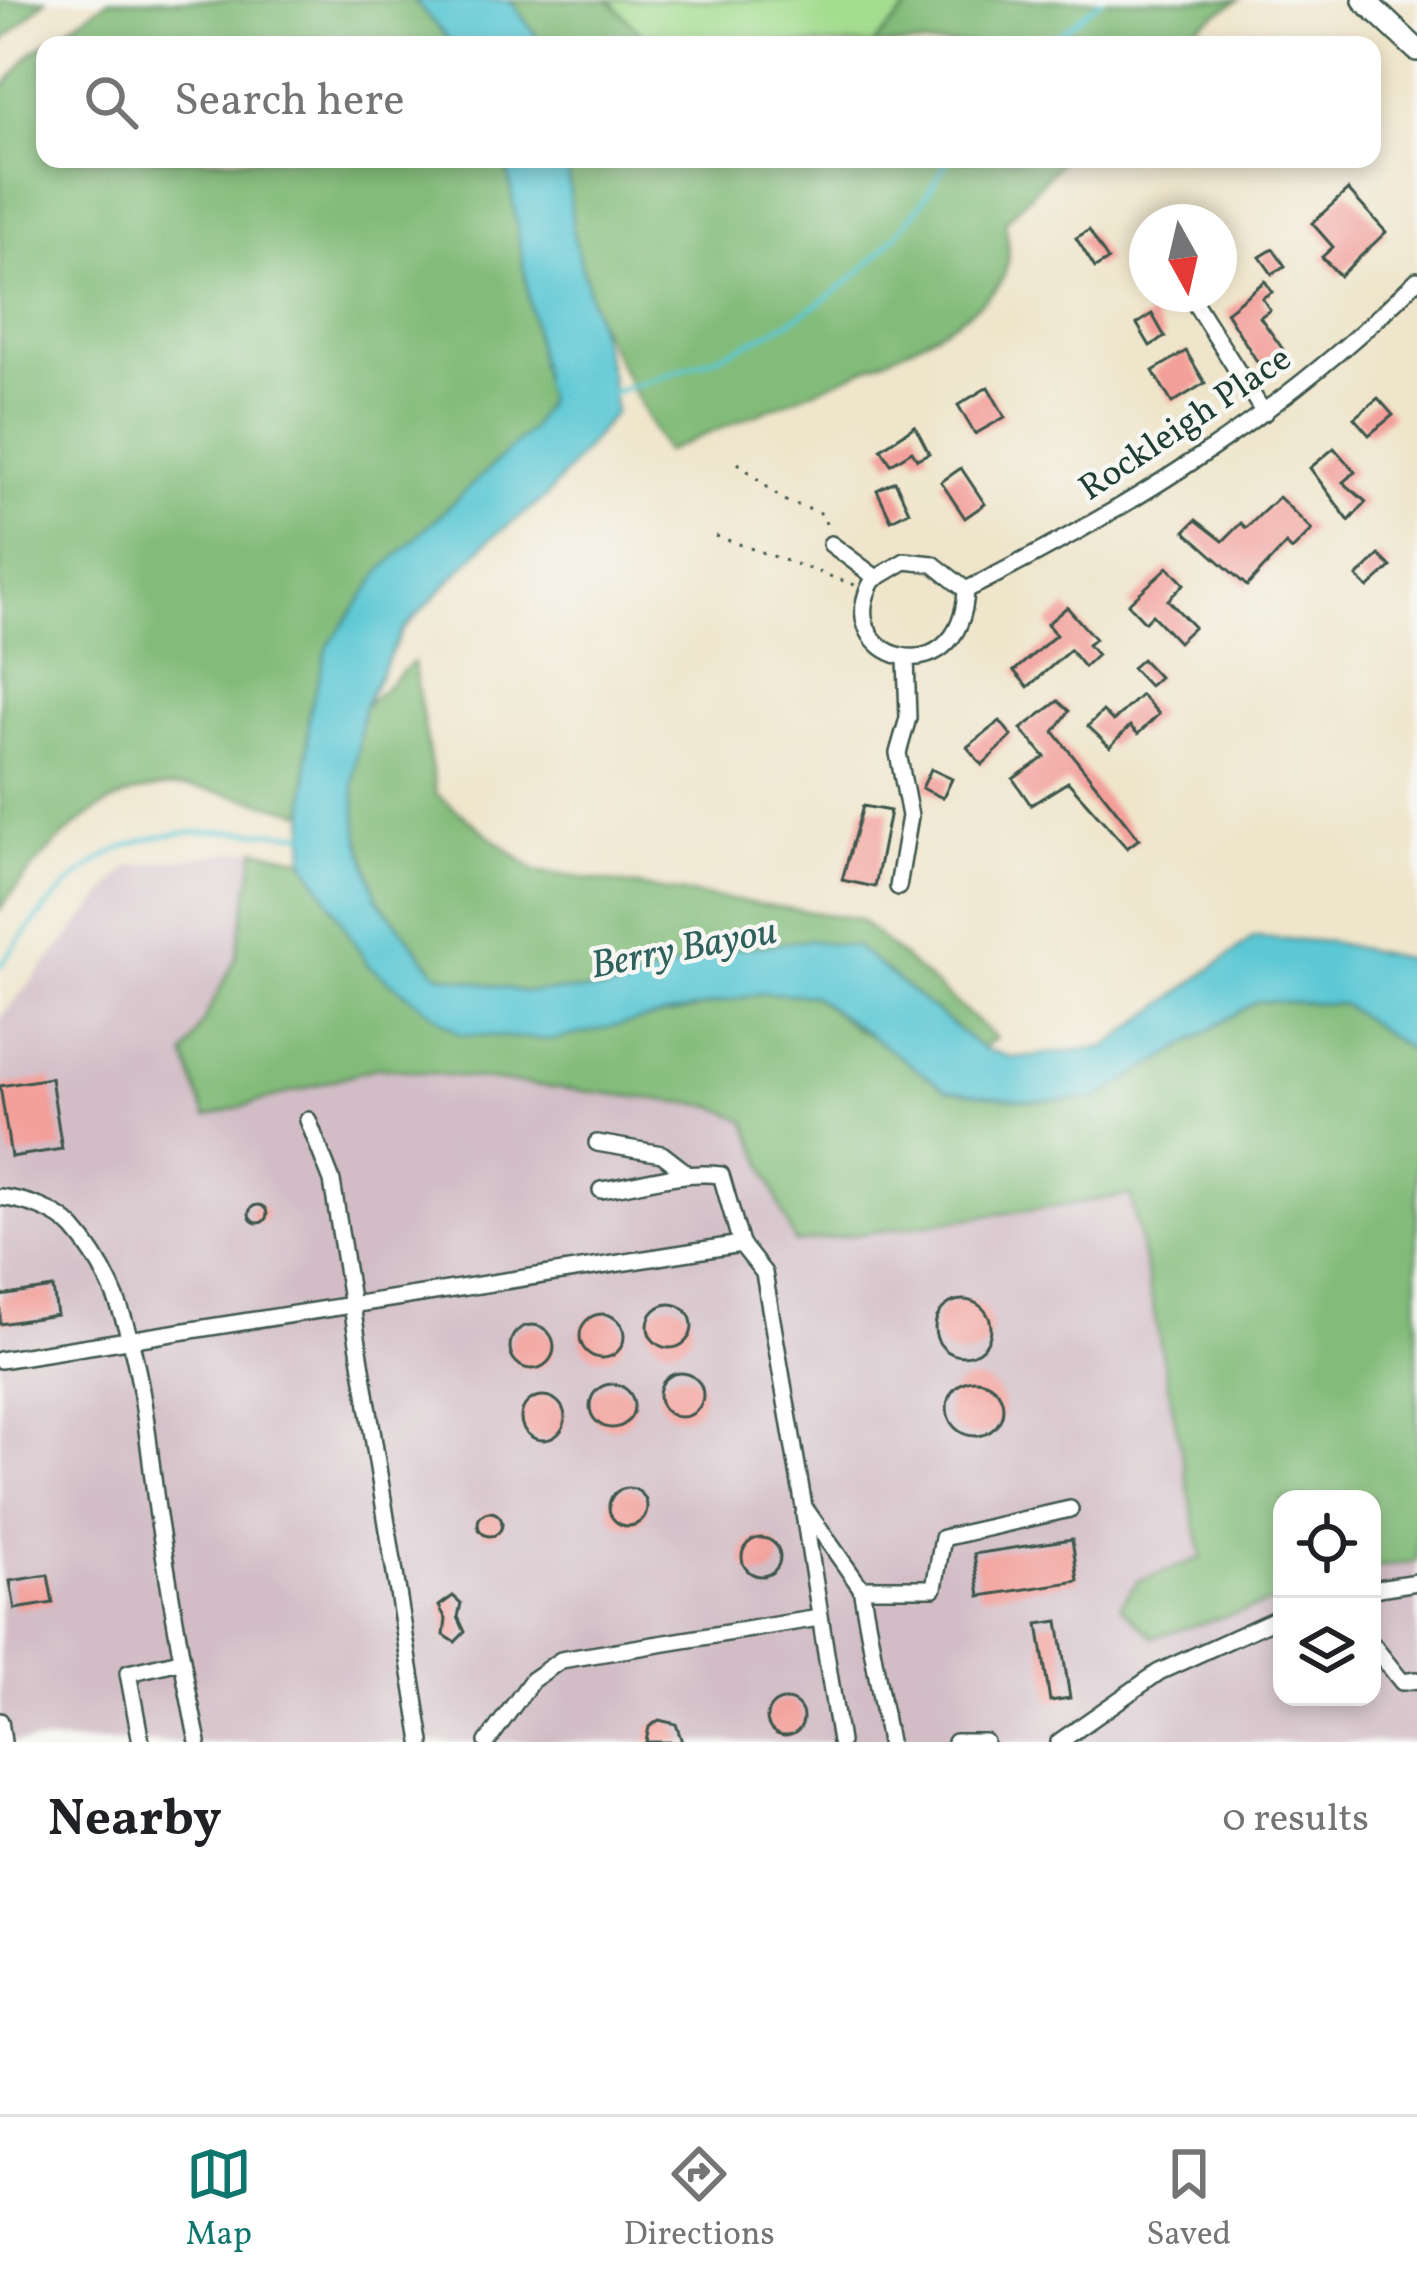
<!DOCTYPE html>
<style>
:root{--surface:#fff;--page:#f6f6f6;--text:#202124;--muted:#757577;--line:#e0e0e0;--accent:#0f766e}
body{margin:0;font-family:Vollkorn,serif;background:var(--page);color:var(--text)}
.controls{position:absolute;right:36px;bottom:36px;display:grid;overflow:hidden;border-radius:24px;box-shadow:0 6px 18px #0003}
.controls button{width:108px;height:108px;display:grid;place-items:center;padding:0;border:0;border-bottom:3px solid var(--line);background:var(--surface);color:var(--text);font:60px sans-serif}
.compass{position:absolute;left:1129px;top:204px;width:108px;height:108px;border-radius:50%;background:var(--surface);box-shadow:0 6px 18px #0003;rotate:172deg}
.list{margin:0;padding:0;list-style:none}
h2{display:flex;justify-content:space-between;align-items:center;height:156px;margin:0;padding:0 48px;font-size:51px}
h2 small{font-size:39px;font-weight:400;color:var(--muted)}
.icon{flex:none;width:66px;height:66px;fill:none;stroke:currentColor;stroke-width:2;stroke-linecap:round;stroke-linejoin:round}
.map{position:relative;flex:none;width:1417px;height:1742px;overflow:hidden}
.search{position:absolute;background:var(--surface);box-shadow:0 6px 18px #0003;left:36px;right:36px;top:36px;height:132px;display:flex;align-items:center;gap:30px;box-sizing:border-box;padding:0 42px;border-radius:24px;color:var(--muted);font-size:45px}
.sheet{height:372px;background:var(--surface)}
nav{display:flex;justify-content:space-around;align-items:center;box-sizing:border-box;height:168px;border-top:3px solid var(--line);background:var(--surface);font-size:33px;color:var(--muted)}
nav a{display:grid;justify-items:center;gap:6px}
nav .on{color:var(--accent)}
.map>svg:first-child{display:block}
.industrial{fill:#d2bdc6;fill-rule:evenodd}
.green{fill:#a4dd90;stroke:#628d62;stroke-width:3}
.forest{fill:#83bc7a;stroke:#517c57;stroke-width:3}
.water{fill:#5cc8d4;stroke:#3e8284;stroke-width:3}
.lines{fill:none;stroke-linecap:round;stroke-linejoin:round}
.stream{stroke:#5cc8d4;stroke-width:4.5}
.building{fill:#f39f9a}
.minor-casing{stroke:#3e564b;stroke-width:20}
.major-casing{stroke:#3e564b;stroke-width:26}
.path{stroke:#3e564b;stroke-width:3;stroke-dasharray:3 9;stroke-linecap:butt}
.minor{stroke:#fff;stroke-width:15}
.major{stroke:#fff;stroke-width:21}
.labels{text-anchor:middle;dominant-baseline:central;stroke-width:9;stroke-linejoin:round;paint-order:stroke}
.street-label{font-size:36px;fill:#1f3d34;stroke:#f6f6f2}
.water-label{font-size:39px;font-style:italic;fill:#2e605c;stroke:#f6f6f2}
</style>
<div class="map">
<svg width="1417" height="1742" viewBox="0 0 1417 1742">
<rect width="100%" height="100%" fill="#f6f6f2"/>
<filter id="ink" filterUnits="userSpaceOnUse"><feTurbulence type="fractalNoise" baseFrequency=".00833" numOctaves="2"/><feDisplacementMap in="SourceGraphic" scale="24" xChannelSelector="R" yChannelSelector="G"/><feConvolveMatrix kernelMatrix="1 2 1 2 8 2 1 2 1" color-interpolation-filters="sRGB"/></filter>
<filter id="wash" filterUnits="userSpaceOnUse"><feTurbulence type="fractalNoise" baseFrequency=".004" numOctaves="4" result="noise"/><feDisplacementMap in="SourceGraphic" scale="48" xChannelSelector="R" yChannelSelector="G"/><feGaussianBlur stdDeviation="2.7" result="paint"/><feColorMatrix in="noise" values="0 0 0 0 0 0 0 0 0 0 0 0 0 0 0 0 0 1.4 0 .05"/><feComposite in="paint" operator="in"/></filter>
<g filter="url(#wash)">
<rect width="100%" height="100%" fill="#efe5cb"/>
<path class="industrial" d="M256 849 304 859 330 908 947 1090 1417 1055V1742H0V1018L128 867ZM1282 1499H1372V1697H1282Z"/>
<path class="green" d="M609 0H916L873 45H652Z"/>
<g class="forest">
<path d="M0 0H46L0 44Z"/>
<path d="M109 0H414L453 45H45V159H506L546 402 531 429 383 569 309 713 305 813C264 804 218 788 177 787 98 785 44 852 0 909V92L30 54Z"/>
<path d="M510 0H609L652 45H543Z"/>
<path d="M916 0H1239L1166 45H873Z"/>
<path d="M567 159H1063L1005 222C1008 241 1012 258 1003 277 971 341 737 418 665 452L596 319 573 234Z"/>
<path d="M413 662 436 794 535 871 859 919 996 1038 981 1048 856 947 725 950 607 990 524 992 437 974 377 898 359 838 353 782 363 708Z"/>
<path d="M256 849 304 859 368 965 460 1034 672 1014 762 993 812 995 857 1030 1028 1101 1096 1099 1257 1001 1342 1004 1417 1055V1561L1372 1568V1499H1282V1600L1153 1637 1120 1605 1138 1581 1202 1558 1131 1195 795 1243 746 1121 714 1106 378 1067 206 1117 185 1056 236 958Z"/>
</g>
<g class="water">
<path d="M414 0H510L543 45H453Z"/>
<path d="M506 159H567L573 234 610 372 615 412 546 497 491 538 402 631 363 708 353 782 359 838 377 898 437 974 524 992 607 990 725 950 808 940 856 947 981 1048 1014 1058 1106 1047 1254 937 1330 942 1417 961V1055L1342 1004 1257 1001 1096 1099 1028 1101 947 1090 812 995 762 993 554 1040 460 1034 368 965 304 859 309 713 328 646 383 569 531 429 546 402Z"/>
</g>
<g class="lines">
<g class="stream">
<path d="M1046 45 1101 0"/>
<path d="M607 394C751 351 875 299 948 159"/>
<path d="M0 966C101 828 141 826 306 834"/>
</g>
</g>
<g id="blocks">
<g class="building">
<path d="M1348 190 1386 232 1340 276 1322 257 1333 247 1312 223Z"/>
<path d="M1089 230 1108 260 1095 268 1076 238Z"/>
<path d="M1273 249 1285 266 1272 274 1260 257Z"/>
<path d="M1265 281 1272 292 1262 298 1270 310 1260 317 1287 355 1263 371 1226 312Z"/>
<path d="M1152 314 1165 337 1150 346 1137 324Z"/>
<path d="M1186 351 1205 383 1172 403 1153 371Z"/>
<path d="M988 387 1005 417 975 434 958 405Z"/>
<path d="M1378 398 1393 415 1369 435 1354 418Z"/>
<path d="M915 426 929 453 917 459 912 451 891 464 881 449Z"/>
<path d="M1334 448 1355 472 1343 482 1366 502 1349 521 1310 468Z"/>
<path d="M961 468 985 504 965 518 941 482Z"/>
<path d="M895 481 909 511 891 520 877 490Z"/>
<path d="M1279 497 1312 530 1292 550 1286 544 1247 586 1185 531 1196 520 1223 541 1241 523 1246 528Z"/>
<path d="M1379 555 1391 567 1368 588 1357 577Z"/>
<path d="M1168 567 1184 584 1168 600 1194 627 1178 642 1152 615 1145 622 1128 604Z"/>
<path d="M1067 607 1095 639 1088 645 1097 655 1084 667 1070 650 1028 687 1014 671 1056 635 1047 624Z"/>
<path d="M1142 659 1159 677 1149 686 1132 668Z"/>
<path d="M1141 695 1159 714 1138 734 1130 726 1110 747 1088 726 1103 711 1113 721Z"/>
<path d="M1058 701 1069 711 1054 732 1139 839 1127 848 1068 782 1031 805 1013 779 1045 757 1021 729Z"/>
<path d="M1000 721 1012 736 982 765 967 747Z"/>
<path d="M931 769 952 779 943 798 922 788Z"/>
<path d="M863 806 890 811 875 887 842 880Z"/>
<path d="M51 1078 62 1149 11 1157 0 1086Z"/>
<circle cx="258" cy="1214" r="9"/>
<path d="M53 1288 57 1315 0 1324V1296Z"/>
<circle cx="963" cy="1328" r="28"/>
<circle cx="670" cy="1326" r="22"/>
<circle cx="602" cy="1336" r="22"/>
<circle cx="532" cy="1347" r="22"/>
<circle cx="681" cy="1395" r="22"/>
<circle cx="975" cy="1408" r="28"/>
<circle cx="612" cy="1406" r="22"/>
<circle cx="543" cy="1418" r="22"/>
<circle cx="628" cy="1507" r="19"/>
<circle cx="490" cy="1524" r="12"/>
<circle cx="761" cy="1557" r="19"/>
<path d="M1072 1539 1078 1581 980 1596 974 1554Z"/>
<path d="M48 1575 53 1603 15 1609 10 1581Z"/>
<path d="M453 1596 461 1603 458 1617 465 1632 455 1642 444 1635 446 1619 439 1606Z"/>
<path d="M1058 1621 1070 1698 1050 1701 1038 1624Z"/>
<circle cx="785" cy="1718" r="18"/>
<path d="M659 1720 676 1724 682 1742H646L649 1727Z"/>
</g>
</g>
</g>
<g filter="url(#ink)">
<use href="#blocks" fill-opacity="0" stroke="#3e564b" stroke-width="3"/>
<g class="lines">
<defs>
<g id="minor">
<path d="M1189 294 1264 413"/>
<path d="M831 544 875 577"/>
<path d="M905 561 933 564 966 590C961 701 828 658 873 580Z"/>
<path d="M966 590C1133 507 1285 412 1417 280"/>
<path d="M898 887 910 816 898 753 908 718 906 658"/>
<path d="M308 1120 332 1181 422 1742"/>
<path d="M597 1143 662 1154 684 1171"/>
<path d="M601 1190C643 1184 680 1170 721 1175L741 1244"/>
<path d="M0 1197C25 1200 57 1210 74 1229 142 1306 144 1420 158 1516 170 1592 182 1667 198 1742"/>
<path d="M0 1360 741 1244 764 1273 804 1507 861 1588H934L943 1538 1070 1509"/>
<path d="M804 1514 840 1742"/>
<path d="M861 1588 889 1742"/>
<path d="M1372 1589 1417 1582"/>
<path d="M1372 1644 1402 1682 1417 1680"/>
<path d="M0 1721 3 1742"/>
<path d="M141 1742 128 1673 180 1661"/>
<path d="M487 1742 532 1680 561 1660 819 1618"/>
<path d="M955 1742H985"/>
<path d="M1059 1742 1159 1672 1282 1616"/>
</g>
<path id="major" d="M1364 0 1417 50"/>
</defs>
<use href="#minor" class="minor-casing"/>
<use href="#major" class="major-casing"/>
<g class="path">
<path d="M738 463 783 500 823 514 828 531"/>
<path d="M716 536 855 585"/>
</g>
<use href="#minor" class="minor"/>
<use href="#major" class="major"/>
</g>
</g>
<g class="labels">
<g class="street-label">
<text transform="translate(1186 425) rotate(-34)">Rockleigh Place</text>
</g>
<g class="water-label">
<text transform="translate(684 950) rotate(-11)">Berry Bayou</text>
</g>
</g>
</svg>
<div class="controls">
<button><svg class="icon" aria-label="locate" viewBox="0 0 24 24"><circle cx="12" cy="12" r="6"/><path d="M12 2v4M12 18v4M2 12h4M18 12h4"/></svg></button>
<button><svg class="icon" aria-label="layers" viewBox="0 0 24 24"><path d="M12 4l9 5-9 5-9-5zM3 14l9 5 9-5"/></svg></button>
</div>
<svg class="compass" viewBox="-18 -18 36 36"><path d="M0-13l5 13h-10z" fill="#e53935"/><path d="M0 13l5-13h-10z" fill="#757577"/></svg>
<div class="search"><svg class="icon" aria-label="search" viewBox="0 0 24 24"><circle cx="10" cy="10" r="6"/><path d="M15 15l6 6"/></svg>Search here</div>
</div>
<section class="sheet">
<h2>Nearby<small>0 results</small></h2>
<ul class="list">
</ul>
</section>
<nav>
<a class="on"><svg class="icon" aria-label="map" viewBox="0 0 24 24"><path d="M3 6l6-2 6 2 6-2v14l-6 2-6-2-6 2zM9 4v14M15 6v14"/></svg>Map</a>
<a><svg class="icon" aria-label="directions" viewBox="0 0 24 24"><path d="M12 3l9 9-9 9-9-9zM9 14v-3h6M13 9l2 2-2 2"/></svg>Directions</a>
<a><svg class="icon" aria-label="saved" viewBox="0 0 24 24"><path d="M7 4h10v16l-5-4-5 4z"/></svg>Saved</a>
</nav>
